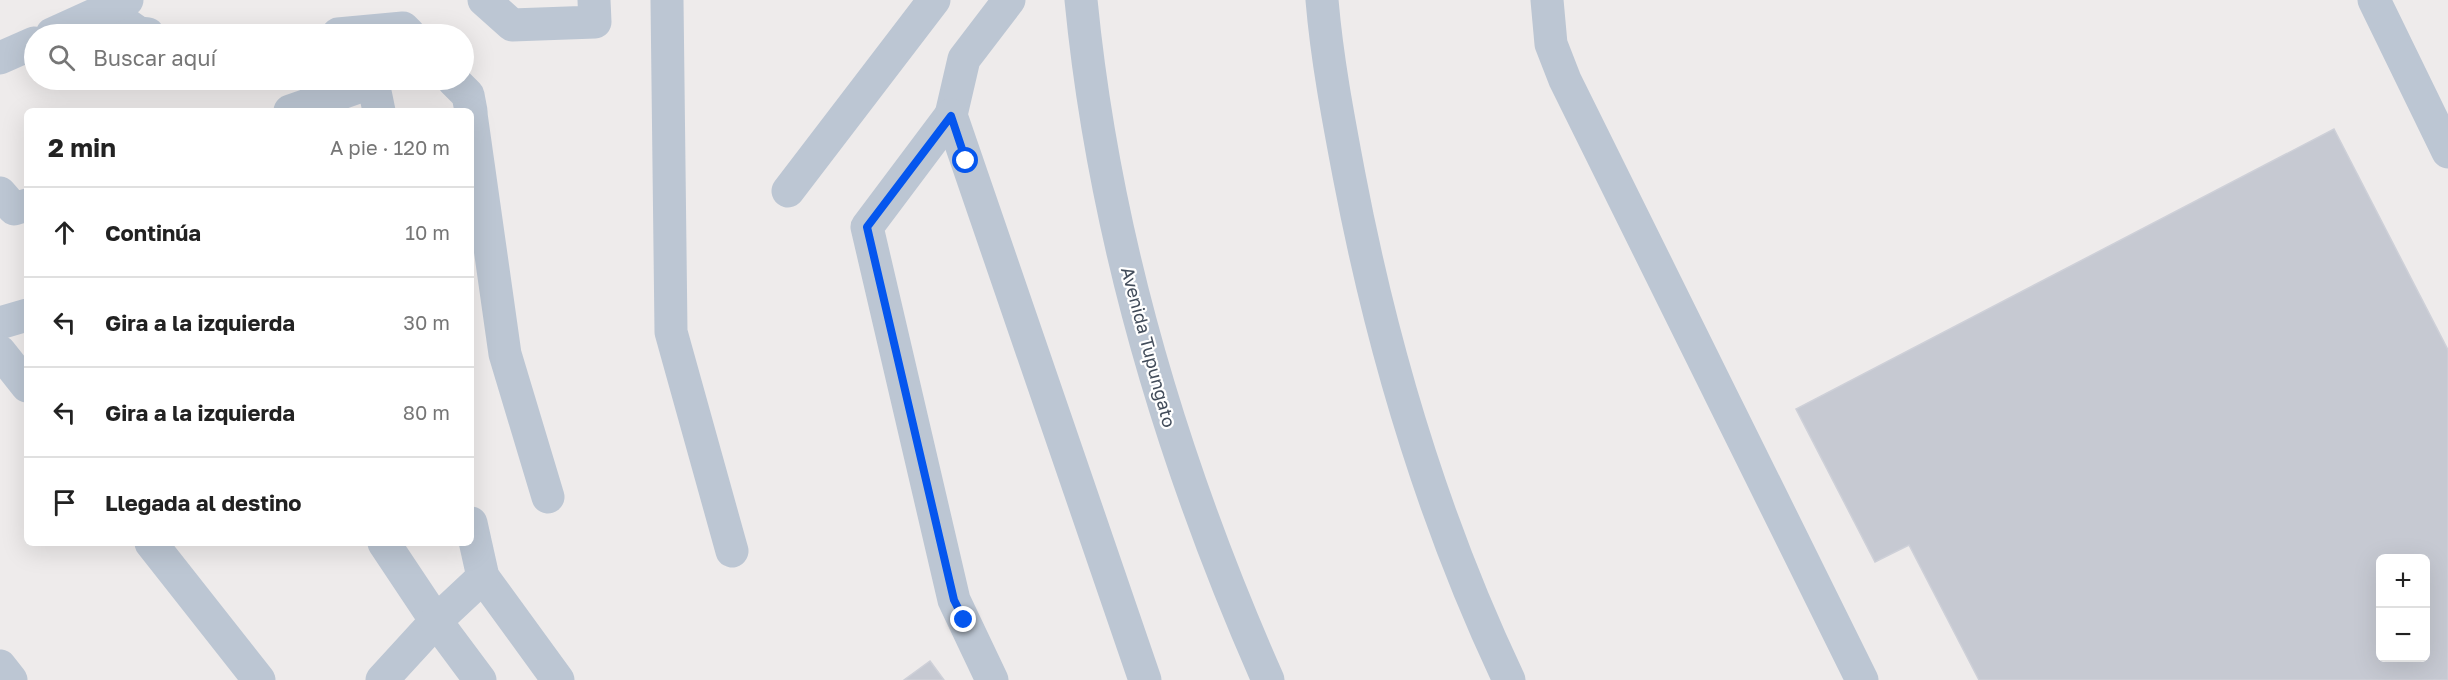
<!DOCTYPE html>
<html lang="es">
<meta charset="utf-8">
<style>
:root{--surface:#fff;--page:#f2f2f2;--text:#222;--muted:#767676;--line:#e0e0e0}
body{margin:0;font-family:"Golos Text",sans-serif;background:var(--page);color:var(--text)}
.controls{position:absolute;right:18px;bottom:18px;display:grid;overflow:hidden;border-radius:9px;box-shadow:0 6px 24px #0002}
.controls button{width:54px;height:54px;display:grid;place-items:center;padding:0;border:0;border-bottom:2px solid var(--line);background:var(--surface);color:var(--text);font:30px sans-serif}
.stop{position:absolute;width:18px;height:18px;margin:-14px;border:4px solid #0556ee;border-radius:50%;background:#fff}
.stop.end{background:#0556ee;border-color:#fff;box-shadow:0 2px 6px #0008}
.list{margin:0;padding:0;list-style:none}
h2{display:flex;justify-content:space-between;align-items:center;height:78px;margin:0;padding:0 24px;font-size:26px}
h2 small{font-size:20px;font-weight:400;color:var(--muted)}
.list li{display:grid;grid-template-columns:39px 1fr auto;gap:18px;align-items:center;box-sizing:border-box;height:90px;padding:0 24px;border-top:2px solid var(--line)}
.list b{display:block;font-size:22px;white-space:nowrap}
.list em{font-size:20px;font-style:normal;color:var(--muted)}
.icon{flex:none;width:33px;height:33px;fill:none;stroke:currentColor;stroke-width:2;stroke-linecap:round;stroke-linejoin:round}
.map{position:relative;flex:none;width:2448px;height:680px;overflow:hidden}
.search{position:absolute;background:var(--surface);box-shadow:0 6px 24px #0002;left:24px;top:24px;width:450px;height:66px;display:flex;align-items:center;gap:15px;box-sizing:border-box;padding:0 21px;border-radius:33px;color:var(--muted);font-size:22px}
.panel{position:absolute;background:var(--surface);box-shadow:0 6px 24px #0002;left:24px;top:108px;width:450px;height:438px;border-radius:9px}
.map>svg:first-child{display:block}
.building{fill:#c6c9d2;stroke:#ced0d8;stroke-width:1.5;fill-rule:evenodd}
.lines{fill:none;stroke-linecap:round;stroke-linejoin:round}
.minor{stroke:#bcc6d3;stroke-width:33}
.route{stroke:#0556ee;stroke-width:8}
.labels{text-anchor:middle;dominant-baseline:central;stroke-width:4.5;stroke-linejoin:round;paint-order:stroke}
.street-label{font-size:18px;fill:#424c5a;stroke:#fff}
</style>
<div class="map">
<svg width="2448" height="680" viewBox="0 0 2448 680">
<rect width="100%" height="100%" fill="#eeebeb"/>
<g class="building">
<path d="M2334 129 2448 350V680H1979L1909 545 1875 562 1796 409ZM2380 558H2426V658H2380Z"/>
<path d="M930 661 944 680H904Z"/>
</g>
<g class="lines">
<g class="minor">
<path d="M484 0 512 25 595 22 594 0"/>
<path d="M667 0 671 332 732 551"/>
<path d="M1009 0 964 59 951 115 1145 680"/>
<path d="M1081 0C1104 235 1173 465 1268 680"/>
<path d="M1322 0C1327 59 1338 117 1349 175 1382 348 1433 520 1509 680"/>
<path d="M1547 0 1551 44 1565 80 1862 680"/>
<path d="M2374 0 2448 152"/>
<path d="M106 10 139 33 148 34"/>
<path d="M52 34 127 0"/>
<path d="M338 34 403 28 409 34"/>
<path d="M0 58 34 43"/>
<path d="M453 80 468 95 471 111"/>
<path d="M290 111 373 82 379 111"/>
<path d="M471 114 505 354 548 497"/>
<path d="M951 115 867 227 954 600 992 680"/>
<path d="M788 191 934 0"/>
<path d="M0 193 14 209 27 205"/>
<path d="M0 323 27 315"/>
<path d="M0 352 27 386"/>
<path d="M471 523 483 577 558 680"/>
<path d="M151 543 259 680"/>
<path d="M0 666 11 680"/>
<path d="M382 680 436 621 384 543"/>
<path d="M480 680 436 621 483 577"/>
</g>
</g>
<g class="lines">
<path class="route" d="M964 620 954 600 867 227 951 116 966 161"/>
</g>
<g class="labels">
<g class="street-label">
<text transform="translate(1149 347) rotate(75)">Avenida Tupungato</text>
</g>
</g>
</svg>
<div class="controls">
<button>+</button>
<button>−</button>
</div>
<div class="stop" style="left:966px;top:161px"></div>
<div class="stop end" style="left:964px;top:620px"></div>
<div class="search"><svg class="icon" aria-label="search" viewBox="0 0 24 24"><circle cx="10" cy="10" r="6"/><path d="M15 15l6 6"/></svg>Buscar aquí</div>
<section class="panel">
<h2>2 min<small>A pie · 120 m</small></h2>
<ul class="list">
<li><svg class="icon" aria-label="ahead" viewBox="0 0 24 24"><path d="M12 20V5M6 11l6-6 6 6"/></svg><div><b>Continúa</b></div><em>10 m</em></li>
<li><svg class="icon" aria-label="left" viewBox="0 0 24 24"><path d="M17 20v-9H6M10 6l-5 5 5 5"/></svg><div><b>Gira a la izquierda</b></div><em>30 m</em></li>
<li><svg class="icon" aria-label="left" viewBox="0 0 24 24"><path d="M17 20v-9H6M10 6l-5 5 5 5"/></svg><div><b>Gira a la izquierda</b></div><em>80 m</em></li>
<li><svg class="icon" aria-label="arrive" viewBox="0 0 24 24"><path d="M6 21V4h12l-3 4 3 4H6"/></svg><div><b>Llegada al destino</b></div></li>
</ul>
</section>
</div>
